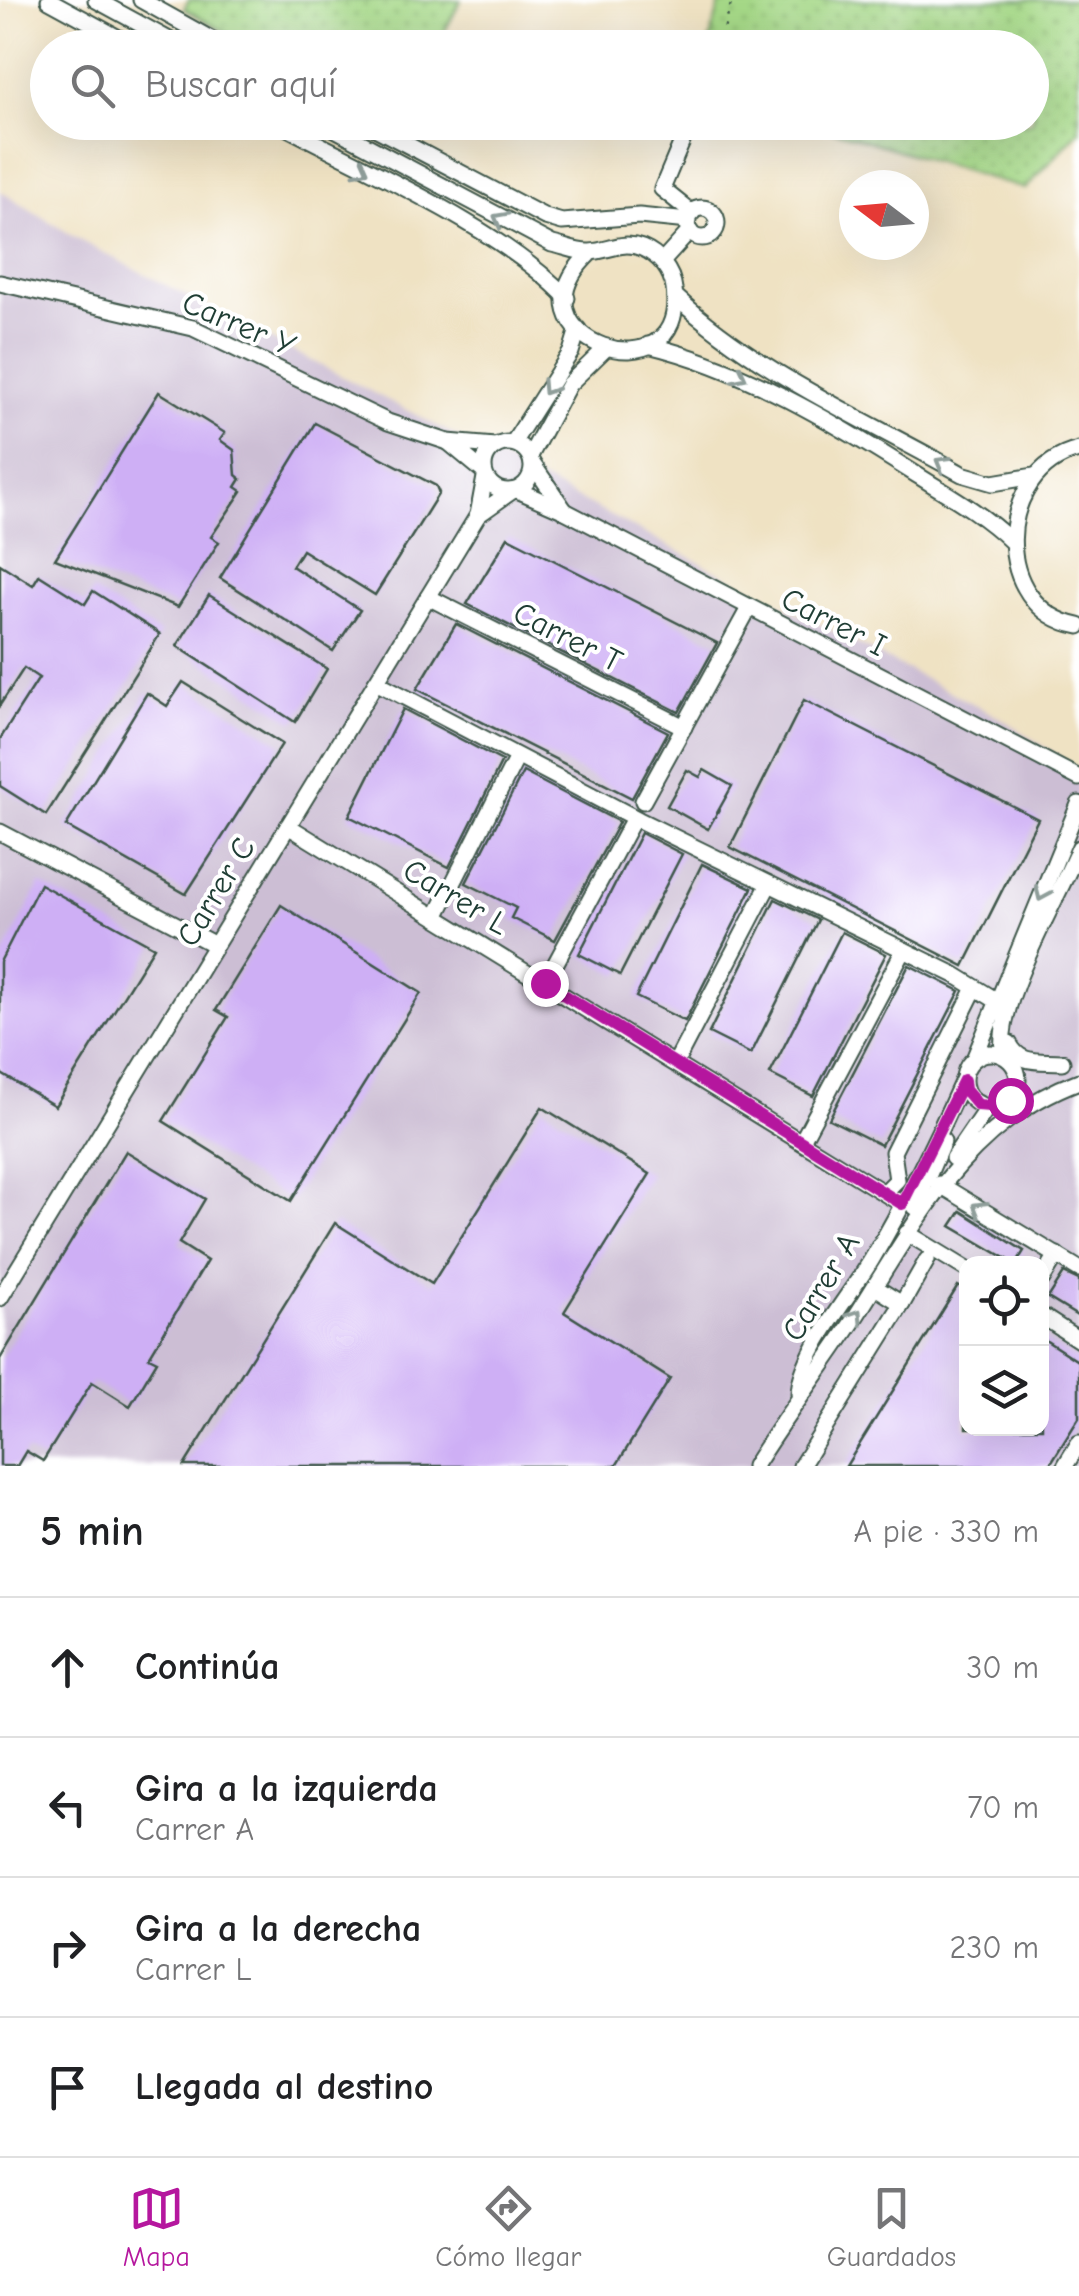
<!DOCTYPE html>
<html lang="es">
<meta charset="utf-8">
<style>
:root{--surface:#fff;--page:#f2f2f2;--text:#202124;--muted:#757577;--line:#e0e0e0;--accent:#b5179e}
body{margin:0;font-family:"Comic Neue",sans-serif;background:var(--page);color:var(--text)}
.controls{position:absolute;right:30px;bottom:30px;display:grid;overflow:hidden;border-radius:20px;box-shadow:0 10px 40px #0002}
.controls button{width:90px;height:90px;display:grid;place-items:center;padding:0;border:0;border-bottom:2px solid var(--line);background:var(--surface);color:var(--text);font:50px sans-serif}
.compass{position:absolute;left:839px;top:170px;width:90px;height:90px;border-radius:50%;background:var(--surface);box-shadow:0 10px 40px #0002;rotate:286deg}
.stop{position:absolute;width:30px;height:30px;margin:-22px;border:8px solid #b5179e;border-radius:50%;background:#fff}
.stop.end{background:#b5179e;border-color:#fff;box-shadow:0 2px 10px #0008}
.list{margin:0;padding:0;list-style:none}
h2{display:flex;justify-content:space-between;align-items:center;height:130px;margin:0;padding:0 40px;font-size:42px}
h2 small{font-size:32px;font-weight:400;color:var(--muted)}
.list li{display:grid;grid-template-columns:65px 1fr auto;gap:30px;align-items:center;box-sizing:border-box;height:140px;padding:0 40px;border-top:2px solid var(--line)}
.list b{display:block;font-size:38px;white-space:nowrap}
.list p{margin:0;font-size:32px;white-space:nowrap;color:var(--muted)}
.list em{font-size:32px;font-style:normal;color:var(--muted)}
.icon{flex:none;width:55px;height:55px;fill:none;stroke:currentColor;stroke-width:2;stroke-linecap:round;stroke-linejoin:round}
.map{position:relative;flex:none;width:1079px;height:1466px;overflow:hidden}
.search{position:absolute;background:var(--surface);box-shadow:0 10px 40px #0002;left:30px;right:30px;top:30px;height:110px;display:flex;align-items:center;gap:25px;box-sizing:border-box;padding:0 35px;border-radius:55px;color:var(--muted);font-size:38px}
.sheet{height:690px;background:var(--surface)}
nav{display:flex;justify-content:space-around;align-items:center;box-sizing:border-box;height:140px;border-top:2px solid var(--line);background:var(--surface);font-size:28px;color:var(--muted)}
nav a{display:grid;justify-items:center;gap:5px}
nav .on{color:var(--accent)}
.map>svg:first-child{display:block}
.industrial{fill:#ccbed4;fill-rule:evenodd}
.grass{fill:url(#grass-dots);stroke:#628a5e;stroke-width:2.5}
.building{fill:#ceaff5}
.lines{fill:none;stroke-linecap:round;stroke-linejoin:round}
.minor-casing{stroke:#3e5649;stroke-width:19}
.path{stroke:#3e5649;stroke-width:2.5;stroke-dasharray:2.5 8;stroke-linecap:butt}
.minor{stroke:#fff;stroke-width:15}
.oneway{stroke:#8f9e9a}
.route{stroke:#b5179e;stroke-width:12}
.labels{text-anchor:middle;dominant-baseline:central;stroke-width:8;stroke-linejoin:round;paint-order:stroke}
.street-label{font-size:32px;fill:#1f3d34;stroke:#fff}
</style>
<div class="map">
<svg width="1079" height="1466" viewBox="0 0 1079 1466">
<defs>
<pattern id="grass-dots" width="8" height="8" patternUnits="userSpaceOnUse" patternTransform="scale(2.5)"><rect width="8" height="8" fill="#a5d887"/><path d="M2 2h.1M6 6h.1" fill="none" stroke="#8eba75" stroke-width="1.8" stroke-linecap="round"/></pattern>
</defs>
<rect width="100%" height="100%" fill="#fff"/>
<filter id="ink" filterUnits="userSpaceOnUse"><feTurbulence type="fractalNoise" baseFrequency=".01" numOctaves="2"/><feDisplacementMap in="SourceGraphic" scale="20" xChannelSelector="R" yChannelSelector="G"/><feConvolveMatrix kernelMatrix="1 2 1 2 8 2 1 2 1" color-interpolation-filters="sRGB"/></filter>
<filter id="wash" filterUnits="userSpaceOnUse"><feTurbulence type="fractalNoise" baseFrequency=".0048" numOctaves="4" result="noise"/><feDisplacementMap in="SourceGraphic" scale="40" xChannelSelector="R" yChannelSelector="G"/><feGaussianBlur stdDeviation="2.25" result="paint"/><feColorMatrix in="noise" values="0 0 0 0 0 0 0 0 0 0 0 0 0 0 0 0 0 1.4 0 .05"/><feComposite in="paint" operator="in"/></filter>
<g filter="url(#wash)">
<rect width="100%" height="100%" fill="#efe2c3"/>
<path class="industrial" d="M0 191 83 242 1004 720 1079 770V1466H0ZM966 1264H1042V1428H966Z"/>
<g class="grass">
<path d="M189 0H461L436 48 252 47 184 9Z"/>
<path d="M721 0H1079V131L1025 189 809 123 1032 122V48L708 47Z"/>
</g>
<g id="blocks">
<g class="building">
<path d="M159 392 225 433 220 440 234 450 236 475 241 479 236 487 242 491 211 537 219 542 178 607 55 559Z"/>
<path d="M315 423 436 486 439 493 375 595 302 550 292 566 360 610 333 651 220 578Z"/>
<path d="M508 537 717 643 679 712 467 604Z"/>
<path d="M0 564 33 585 39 575 85 604 93 591 160 634 46 815 0 786V739L39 678 24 668 0 705Z"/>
<path d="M209 595 327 669 295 722 177 646Z"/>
<path d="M456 624 668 732 632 798 417 689Z"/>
<path d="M183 682 282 744 186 894 66 826 147 693 167 706Z"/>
<path d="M804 700 1038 819 964 966 730 847Z"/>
<path d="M403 709 502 761 449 867 349 816Z"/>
<path d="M687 770 700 777 704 770 732 786 708 829 667 806Z"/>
<path d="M523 772 619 822 555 940 511 918 516 908 466 883Z"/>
<path d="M641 833 682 854 620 975 579 954Z"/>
<path d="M702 864 752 888 685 1021 636 997Z"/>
<path d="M40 884 154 947 55 1106 0 1073V962Z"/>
<path d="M775 899 818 920 751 1054 709 1033Z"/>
<path d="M281 905 421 993 291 1201 163 1121 228 1017 216 1010Z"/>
<path d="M842 932 886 954 813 1096 770 1074Z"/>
<path d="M909 965 960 991 881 1145 829 1119Z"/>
<path d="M542 1107 650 1174 564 1312 670 1379 616 1466H184L335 1223 432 1284Z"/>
<path d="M126 1151 205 1199 179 1243 207 1261 149 1357 157 1361 130 1406 92 1382 43 1461 26 1451 17 1466H0V1359Z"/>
<path d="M961 1211 1024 1251 1016 1264 951 1226Z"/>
<path d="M1064 1273 1079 1280V1317L1048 1298Z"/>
<path d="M958 1286 966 1291V1428H1042V1338L1079 1362V1418L1049 1466H846Z"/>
</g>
</g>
</g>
<g filter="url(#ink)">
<use href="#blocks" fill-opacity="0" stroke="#3e5649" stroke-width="2.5"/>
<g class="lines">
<defs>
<g id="minor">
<path d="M49 0 137 48"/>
<path d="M96 0 184 48"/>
<path d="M141 0 227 48"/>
<path d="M276 122C365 170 499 226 567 298"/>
<path d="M322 122 552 244C563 246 579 253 590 252 610 251 621 240 642 248 659 255 672 271 674 289 689 401 497 341 591 252"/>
<path d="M364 122 545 217 562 222 639 216 688 221"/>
<path d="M689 125 662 189 692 213"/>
<circle cx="702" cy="223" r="15"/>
<path d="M662 262 690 231"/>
<path d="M0 283 193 328 388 422 448 442"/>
<path d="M675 296C757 373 865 419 962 474L993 483 1034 476"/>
<path d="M648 345C744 368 834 422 917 475 949 495 983 514 1011 541"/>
<circle cx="508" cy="467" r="24"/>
<path d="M513 443 571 352 578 329"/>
<path d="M1079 450C994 470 989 609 1079 626"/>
<path d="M530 456 569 384 604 350"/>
<path d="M483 471 448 442 495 446"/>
<path d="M485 477 478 515 512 491"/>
<path d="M517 490 565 511 532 463"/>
<path d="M565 511 1079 778"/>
<path d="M428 597 684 727"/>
<path d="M376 682 639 820 955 975 1007 1007"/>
<path d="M643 801 749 608"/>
<path d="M288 826 902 1204"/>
<path d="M0 832 215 945"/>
<path d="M436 917 517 757"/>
<path d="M545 983 634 818"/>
<path d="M1009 1043C1020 1066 1040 1060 1062 1062"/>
<circle cx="991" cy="1080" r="27"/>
<path d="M1004 1056C992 1007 1058 899 1079 848"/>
<path d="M974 1059 1079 804"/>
<path d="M676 1062 769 884"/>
<path d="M803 1139 904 950"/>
<path d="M953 1158 987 1108"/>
<path d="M939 1184 1079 1269"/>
<path d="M885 1192 897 1180 893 1152 975 988"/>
<path d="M915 1207 943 1141"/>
<path d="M907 1233 966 1269"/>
<path d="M1042 1279 1057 1255"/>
<path d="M0 1298 478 515"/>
<path d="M902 1304 927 1260"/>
<path d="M1042 1316 1079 1340"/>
<path d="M799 1394C800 1353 850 1296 872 1259 906 1202 936 1140 963 1080"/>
<path d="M754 1466C786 1415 820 1371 853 1321 915 1224 965 1123 1079 1081"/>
<path d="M801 1466 902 1304 875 1287"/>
<path d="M1065 1466 1079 1443"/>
</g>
</defs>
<use href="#minor" class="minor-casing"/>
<path class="path" d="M719 48 732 0"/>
<use href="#minor" class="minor"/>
</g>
<defs><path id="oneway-chevron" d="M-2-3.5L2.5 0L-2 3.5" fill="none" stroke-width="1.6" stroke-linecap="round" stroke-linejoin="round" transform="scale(2.5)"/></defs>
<g class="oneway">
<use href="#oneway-chevron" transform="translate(362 169) rotate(28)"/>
<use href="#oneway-chevron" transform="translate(500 219) rotate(-152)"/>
<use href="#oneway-chevron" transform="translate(740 376) rotate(27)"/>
<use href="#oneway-chevron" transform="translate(548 388) rotate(123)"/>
<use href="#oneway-chevron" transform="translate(942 463) rotate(-150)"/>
<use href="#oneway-chevron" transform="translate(1042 894) rotate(114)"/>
<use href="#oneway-chevron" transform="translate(979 1208) rotate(-149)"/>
<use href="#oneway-chevron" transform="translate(856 1316) rotate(-57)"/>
</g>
</g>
<g class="lines" filter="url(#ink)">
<path class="route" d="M545 983 902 1204 964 1080 965 1090 978 1105 1000 1107 1010 1100"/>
</g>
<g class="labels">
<g class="street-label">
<text transform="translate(239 324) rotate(23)">Carrer Y</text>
<text transform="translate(834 622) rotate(27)">Carrer I</text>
<text transform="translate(568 637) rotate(27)">Carrer T</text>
<text transform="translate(216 892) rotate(-59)">Carrer C</text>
<text transform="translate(456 897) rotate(31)">Carrer L</text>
<text transform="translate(821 1287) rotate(-59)">Carrer A</text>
</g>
</g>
</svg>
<div class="controls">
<button><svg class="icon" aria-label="locate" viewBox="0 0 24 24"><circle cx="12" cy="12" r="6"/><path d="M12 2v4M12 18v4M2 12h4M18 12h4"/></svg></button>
<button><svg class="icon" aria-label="layers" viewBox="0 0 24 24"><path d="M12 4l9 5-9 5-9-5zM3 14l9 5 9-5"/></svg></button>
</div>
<svg class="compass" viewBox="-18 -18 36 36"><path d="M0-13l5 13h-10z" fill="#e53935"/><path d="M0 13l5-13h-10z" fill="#757577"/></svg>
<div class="stop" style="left:1010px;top:1100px"></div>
<div class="stop end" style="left:545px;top:983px"></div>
<div class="search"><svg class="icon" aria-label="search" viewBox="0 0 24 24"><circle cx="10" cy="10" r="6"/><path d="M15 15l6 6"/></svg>Buscar aquí</div>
</div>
<section class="sheet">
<h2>5 min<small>A pie · 330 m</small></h2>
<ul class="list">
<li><svg class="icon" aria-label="ahead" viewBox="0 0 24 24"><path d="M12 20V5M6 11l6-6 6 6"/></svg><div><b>Continúa</b></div><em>30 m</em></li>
<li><svg class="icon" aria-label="left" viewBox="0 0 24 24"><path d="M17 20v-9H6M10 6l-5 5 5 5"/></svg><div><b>Gira a la izquierda</b><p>Carrer A</p></div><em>70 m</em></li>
<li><svg class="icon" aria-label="right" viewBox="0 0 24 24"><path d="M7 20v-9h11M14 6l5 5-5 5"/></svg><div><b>Gira a la derecha</b><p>Carrer L</p></div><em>230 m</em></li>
<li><svg class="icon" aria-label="arrive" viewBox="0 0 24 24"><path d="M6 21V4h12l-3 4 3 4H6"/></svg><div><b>Llegada al destino</b></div></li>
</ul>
</section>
<nav>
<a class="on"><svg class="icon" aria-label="map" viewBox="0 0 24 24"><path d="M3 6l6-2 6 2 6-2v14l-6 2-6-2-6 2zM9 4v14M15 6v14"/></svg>Mapa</a>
<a><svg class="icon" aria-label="directions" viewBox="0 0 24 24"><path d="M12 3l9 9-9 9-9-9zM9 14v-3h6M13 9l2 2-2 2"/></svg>Cómo llegar</a>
<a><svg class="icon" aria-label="saved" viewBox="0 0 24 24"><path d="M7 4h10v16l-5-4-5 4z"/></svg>Guardados</a>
</nav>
